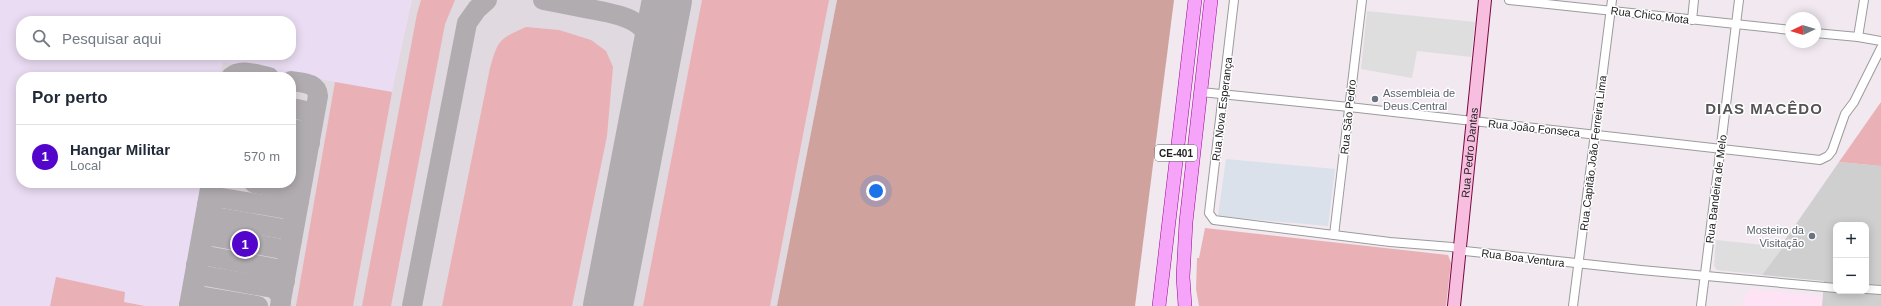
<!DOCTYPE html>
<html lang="pt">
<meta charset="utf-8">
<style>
:root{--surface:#fff;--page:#f6f6f7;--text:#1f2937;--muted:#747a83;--line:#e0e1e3;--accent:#5305cc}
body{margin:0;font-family:Arial,sans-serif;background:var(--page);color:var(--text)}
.controls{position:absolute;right:12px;bottom:12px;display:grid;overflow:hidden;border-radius:8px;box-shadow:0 2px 10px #0003}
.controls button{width:36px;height:36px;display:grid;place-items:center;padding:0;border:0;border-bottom:1px solid var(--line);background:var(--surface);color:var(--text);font:20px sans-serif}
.compass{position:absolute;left:1785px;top:12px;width:36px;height:36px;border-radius:50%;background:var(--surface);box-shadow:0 2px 10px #0003;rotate:266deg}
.you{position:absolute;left:876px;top:191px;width:14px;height:14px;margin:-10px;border:3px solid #fff;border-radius:50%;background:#1a73e8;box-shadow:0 0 0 6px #1a73e833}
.badge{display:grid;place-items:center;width:26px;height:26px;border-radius:50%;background:var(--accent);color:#fff;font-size:13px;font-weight:700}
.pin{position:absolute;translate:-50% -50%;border:2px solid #fff;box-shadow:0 1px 4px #0006}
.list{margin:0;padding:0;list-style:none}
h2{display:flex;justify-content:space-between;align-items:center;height:52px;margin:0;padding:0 16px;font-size:17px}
h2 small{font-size:13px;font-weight:400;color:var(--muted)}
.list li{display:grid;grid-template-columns:26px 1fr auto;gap:12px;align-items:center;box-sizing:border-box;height:64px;padding:0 16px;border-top:1px solid var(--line)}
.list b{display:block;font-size:15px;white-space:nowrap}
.list p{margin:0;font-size:13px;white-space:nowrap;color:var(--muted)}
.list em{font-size:13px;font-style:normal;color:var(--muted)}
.icon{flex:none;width:22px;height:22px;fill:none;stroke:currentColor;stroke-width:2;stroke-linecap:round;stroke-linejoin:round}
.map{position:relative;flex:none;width:1881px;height:306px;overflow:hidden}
.search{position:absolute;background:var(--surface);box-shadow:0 2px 10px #0003;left:16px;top:16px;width:280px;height:44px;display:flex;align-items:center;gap:10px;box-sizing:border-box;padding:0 14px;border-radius:16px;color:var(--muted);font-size:15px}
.panel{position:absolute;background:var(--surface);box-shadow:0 2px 10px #0003;left:16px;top:72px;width:280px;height:116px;border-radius:16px}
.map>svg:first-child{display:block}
.residential{fill:#dededf}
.industrial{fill:#dae1ea}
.education{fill:#fee3f4}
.religious{fill:#cfcfcf;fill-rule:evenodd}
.military{fill:#eadcf2;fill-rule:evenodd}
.airport{fill:#e0d9df}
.grass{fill:#e9b0b6}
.forest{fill:#cfa29e}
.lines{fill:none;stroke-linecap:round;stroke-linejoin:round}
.taxiway{stroke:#b0acb0;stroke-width:20}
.runway{stroke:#b0acb0;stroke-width:50}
.street-casing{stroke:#9b9b9b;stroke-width:10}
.secondary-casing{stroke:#780840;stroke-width:14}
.primary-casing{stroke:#9a0491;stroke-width:14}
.street{stroke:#fff;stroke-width:8}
.secondary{stroke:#f8bedf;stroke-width:12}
.primary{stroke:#f6a4fa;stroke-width:13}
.worship-dot{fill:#6b7280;stroke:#fff;stroke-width:1.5}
.labels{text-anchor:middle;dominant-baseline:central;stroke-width:3;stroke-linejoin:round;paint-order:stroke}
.shield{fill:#fff;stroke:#646464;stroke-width:1}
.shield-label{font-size:10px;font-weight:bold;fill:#212121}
.street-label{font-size:11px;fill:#212121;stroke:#fff}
.worship-label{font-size:11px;fill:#5b616d;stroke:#fff;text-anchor:start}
.district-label{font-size:15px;font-weight:bold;letter-spacing:1px;fill:#545454;stroke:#fff}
</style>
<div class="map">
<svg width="1881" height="306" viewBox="0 0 1881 306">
<rect width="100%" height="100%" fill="#f1e8f0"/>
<g class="residential">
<path d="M1367 11 1475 22 1471 57 1417 51 1412 78 1361 69Z"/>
<path d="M1716 240 1783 247 1762 275 1717 270 1714 266Z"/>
</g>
<path class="industrial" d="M1226 159 1335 169 1328 226 1218 216Z"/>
<path class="education" d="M1750 289 1823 296 1822 306H1740Z"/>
<path class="religious" d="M1839 162 1881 166V306H1822L1824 281 1762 275 1783 247H1780ZM1836 225H1866V291H1836Z"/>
<path class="military" d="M0 0H412L353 306H0ZM21 21H291V55H21ZM21 77H291V183H21Z"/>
<path class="airport" d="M412 0H837L777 306H179L201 183H291V77H220L223 62 392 92Z"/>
<g class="grass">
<path d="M421 0H455L445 24 391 306H362L417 14Z"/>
<path d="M702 0H829L770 306H643Z"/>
<path d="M526 27 559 30 591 40 606 51 613 67 607 136 572 306H442L490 68C498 40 499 39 526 27Z"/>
<path d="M335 82 392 92 353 306H296Z"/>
<path d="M1881 102V166L1839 162Z"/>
<path d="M1205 228 1448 255 1451 263 1446 306H1199L1196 289 1197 258H1199Z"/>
<path d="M56 277 125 292 124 302 145 306H50Z"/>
</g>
<path class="forest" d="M837 0H1174L1135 306H777Z"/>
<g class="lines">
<g class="taxiway">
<path d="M543 0C561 3 578 7 595 10 632 17 656 24 654 68"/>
<path d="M231 77C241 68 257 75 269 77"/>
<path d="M291 108C301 110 312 110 313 123"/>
<path d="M291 129C300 130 309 131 310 143"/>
<path d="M291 149C299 150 306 152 306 162"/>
<path d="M254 183 294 191 299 197V201"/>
<path d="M207 205 212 198H222L287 209 293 214 295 221"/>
<path d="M204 225 208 219 215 217 284 229 289 232 292 240"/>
<path d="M200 245 203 239 212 236 282 249 287 254 288 261"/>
<path d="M196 265 200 259 207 256 277 269 284 274 285 281"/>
<path d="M193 285 198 278 205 276 273 288 280 294 281 302"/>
<path d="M189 305 192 299 199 296 258 306"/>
<path d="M189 306 211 183"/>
<path d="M280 306 318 96C317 82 302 83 291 81"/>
<path d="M412 306 467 23 477 9 487 0"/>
</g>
<path class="runway" d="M608 306 667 0"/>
<defs>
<g id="street">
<path d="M1234 0 1209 213 1214 220 1390 242 1452 247 1465 251 1641 270 1836 288"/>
<path d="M1509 0 1791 30"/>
<path d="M1692 20 1694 0"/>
<path d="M1815 33 1858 37 1881 41"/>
<path d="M1858 37 1864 0"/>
<path d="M1201 92 1349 107 1820 160 1828 156 1832 151 1845 114 1854 102 1881 48"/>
<path d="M1334 235 1362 0"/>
<path d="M1866 289 1881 290"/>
<path d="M1573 306 1612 0"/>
<path d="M1701 306 1739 0"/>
</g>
<g id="secondary">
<path id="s1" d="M1454 306 1485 0"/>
</g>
<g id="primary">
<path d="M1159 306 1195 0"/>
<path d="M1185 306 1183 277 1186 222 1211 0"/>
</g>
</defs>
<use href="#street" class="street-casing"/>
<use href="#secondary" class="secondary-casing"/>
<use href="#primary" class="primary-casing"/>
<use href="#street" class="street"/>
<use href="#secondary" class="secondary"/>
<use href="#primary" class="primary"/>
</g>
<g class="worship-dot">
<circle cx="1375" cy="99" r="4"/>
<circle cx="1812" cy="236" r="4"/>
</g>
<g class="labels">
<rect class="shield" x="1155" y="145" width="42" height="16" rx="3"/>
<g class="shield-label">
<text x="1176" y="153">CE-401</text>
</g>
<g class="street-label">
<text transform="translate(1650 15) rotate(7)">Rua Chico Mota</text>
<text transform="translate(1222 109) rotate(-83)">Rua Nova Esperança</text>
<text transform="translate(1348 117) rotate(-84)">Rua São Pedro</text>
<text transform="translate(1534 128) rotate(6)">Rua João Fonseca</text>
<text stroke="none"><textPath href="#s1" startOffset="154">Rua Pedro Dantas</textPath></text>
<text transform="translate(1593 153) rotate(-83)">Rua Capitão João Ferreira Lima</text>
<text transform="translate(1716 189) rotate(-83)">Rua Bandeira de Melo</text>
<text transform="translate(1523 258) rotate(7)">Rua Boa Ventura</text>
</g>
<g class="worship-label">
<text x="1383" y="93">Assembleia de<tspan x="1383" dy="13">Deus Central</tspan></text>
<text x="1804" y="230" text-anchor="end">Mosteiro da<tspan x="1804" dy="13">Visitação</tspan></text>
</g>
<g class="district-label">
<text x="1764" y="108">DIAS MACÊDO</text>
</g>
</g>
</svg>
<div class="controls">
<button>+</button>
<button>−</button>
</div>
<svg class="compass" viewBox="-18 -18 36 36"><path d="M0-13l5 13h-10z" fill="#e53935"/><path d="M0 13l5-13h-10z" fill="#747a83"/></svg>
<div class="you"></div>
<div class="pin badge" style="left:245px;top:244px">1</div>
<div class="search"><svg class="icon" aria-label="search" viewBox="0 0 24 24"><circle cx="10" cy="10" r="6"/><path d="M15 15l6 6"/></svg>Pesquisar aqui</div>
<section class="panel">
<h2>Por perto<small></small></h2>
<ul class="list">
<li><span class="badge">1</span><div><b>Hangar Militar</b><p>Local</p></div><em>570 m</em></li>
</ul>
</section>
</div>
